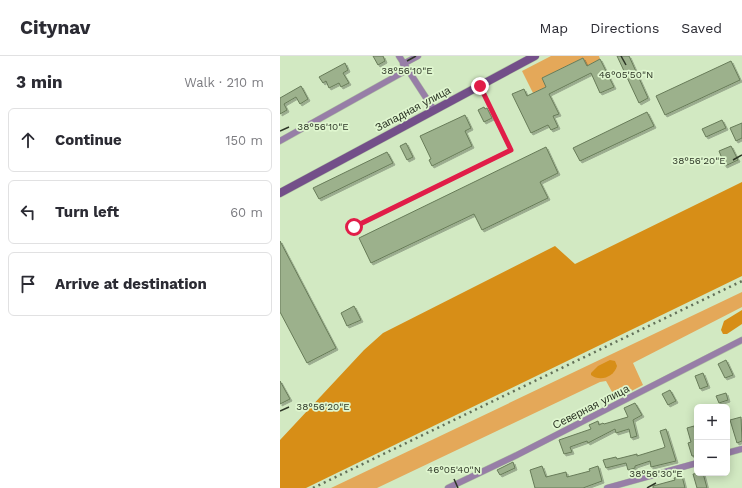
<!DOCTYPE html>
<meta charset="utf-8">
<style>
:root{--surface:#fff;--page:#f2f2f3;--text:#2b2b33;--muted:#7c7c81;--line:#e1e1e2}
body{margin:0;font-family:"Work Sans",sans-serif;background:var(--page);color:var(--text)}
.controls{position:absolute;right:12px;bottom:12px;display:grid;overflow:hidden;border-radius:6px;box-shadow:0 2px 10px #0003}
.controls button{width:36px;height:36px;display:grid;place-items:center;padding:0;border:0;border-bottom:1px solid var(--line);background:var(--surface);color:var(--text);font:20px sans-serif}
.stop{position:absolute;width:12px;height:12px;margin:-9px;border:3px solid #e11d48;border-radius:50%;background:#fff}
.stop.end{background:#e11d48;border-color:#fff;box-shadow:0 1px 4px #0008}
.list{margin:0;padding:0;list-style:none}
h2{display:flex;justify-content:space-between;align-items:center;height:52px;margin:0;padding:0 16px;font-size:17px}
h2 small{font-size:13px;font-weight:400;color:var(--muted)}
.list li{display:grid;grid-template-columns:26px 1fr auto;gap:12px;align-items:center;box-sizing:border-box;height:64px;margin:0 8px 8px;padding:0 8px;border:1px solid var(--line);border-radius:6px}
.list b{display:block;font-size:15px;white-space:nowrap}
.list em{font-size:13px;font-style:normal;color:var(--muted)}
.icon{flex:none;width:22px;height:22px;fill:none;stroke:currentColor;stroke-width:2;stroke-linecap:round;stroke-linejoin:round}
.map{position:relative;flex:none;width:462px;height:432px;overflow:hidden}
header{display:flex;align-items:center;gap:24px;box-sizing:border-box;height:56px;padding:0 20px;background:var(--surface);border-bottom:1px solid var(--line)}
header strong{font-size:19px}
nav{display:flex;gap:22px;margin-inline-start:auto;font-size:14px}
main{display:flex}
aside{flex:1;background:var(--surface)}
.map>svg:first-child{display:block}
.green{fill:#e4a859}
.forest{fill:#d78e17}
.building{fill:#9cb18c;stroke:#677b58;filter:url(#shadow)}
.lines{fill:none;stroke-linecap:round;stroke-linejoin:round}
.lane-casing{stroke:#b1c5a3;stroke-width:4}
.street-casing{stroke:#b1c5a3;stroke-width:7}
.secondary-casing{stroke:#b1c5a3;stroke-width:9}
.lane{stroke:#977ea7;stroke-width:3}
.street{stroke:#977ea7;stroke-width:6}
.secondary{stroke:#734f89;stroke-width:8}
.rail{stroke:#637159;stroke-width:2.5;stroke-dasharray:2 4;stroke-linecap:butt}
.route{stroke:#e11d48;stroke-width:5}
.ticks{fill:none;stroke:#2c3525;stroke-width:1.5}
.labels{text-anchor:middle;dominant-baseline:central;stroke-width:3.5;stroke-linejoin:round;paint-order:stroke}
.street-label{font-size:11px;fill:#2c3525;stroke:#dff6cf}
.ticks-label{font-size:10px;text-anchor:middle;fill:#2c3525;stroke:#dff6cf;stroke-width:3.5;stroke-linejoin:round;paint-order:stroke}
</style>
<header>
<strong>Citynav</strong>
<nav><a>Map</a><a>Directions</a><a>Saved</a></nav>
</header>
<main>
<aside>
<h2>3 min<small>Walk · 210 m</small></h2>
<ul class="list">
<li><svg class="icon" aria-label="ahead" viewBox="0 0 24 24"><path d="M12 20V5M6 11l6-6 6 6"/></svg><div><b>Continue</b></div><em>150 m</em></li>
<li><svg class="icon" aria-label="left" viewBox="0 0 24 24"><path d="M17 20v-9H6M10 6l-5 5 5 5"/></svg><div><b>Turn left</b></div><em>60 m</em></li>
<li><svg class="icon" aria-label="arrive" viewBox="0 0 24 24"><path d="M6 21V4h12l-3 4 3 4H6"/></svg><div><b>Arrive at destination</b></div></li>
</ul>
</aside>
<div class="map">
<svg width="462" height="432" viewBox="0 0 462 432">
<defs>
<filter id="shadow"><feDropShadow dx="2" dy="2" stdDeviation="0" flood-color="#0004"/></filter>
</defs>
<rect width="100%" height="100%" fill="#d2e9c2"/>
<g class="green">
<path d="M271 0H319L320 3 307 10 303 2 262 22 266 31 253 37 242 15Z"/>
<path d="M462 236V251L353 307 363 329 336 343 326 325 320 326 97 432H51Z"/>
</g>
<g class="forest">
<path d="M462 126V220L26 432H0V384L84 294 103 277 275 190 295 208Z"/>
<path d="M462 254V268L447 278H443L441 274 444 265Z"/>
<path d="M330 304 335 305 337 310C334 321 320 326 311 319V317L318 310Z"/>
</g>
<g class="building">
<path d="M93 0H103L105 5 98 9Z"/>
<path d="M337 0H349L368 42 359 47Z"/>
<path d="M303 2 307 10 320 3 334 31 320 37 311 17 269 38 279 58 273 60 278 71 271 74 268 69 251 77 232 38 244 33 247 40 266 31 262 22Z"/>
<path d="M451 5 460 24 385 59 376 40Z"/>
<path d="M65 7 68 14 63 17 69 27 61 31 59 27 49 32 46 25 43 27 39 21Z"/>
<path d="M21 30 28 43 20 48 16 41 4 48 7 54 0 58V42Z"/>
<path d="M204 51 205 53 207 52 212 62 204 66 198 54Z"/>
<path d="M367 56 374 70 300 105 293 92Z"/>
<path d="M185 59 191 72 185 75 192 90 152 110 149 104 151 103 140 80Z"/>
<path d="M442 64 446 72 426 81 422 73Z"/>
<path d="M462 67V82L456 85 450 72Z"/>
<path d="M126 87 133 101 127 104 120 90Z"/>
<path d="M451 90 458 104 445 110 439 95Z"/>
<path d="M266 91 278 117 260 126 268 142 202 174 194 158 91 207 79 182Z"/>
<path d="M107 96 113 107 39 143 33 132Z"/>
<path d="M0 185 56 292 27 307 0 256Z"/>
<path d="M74 250 81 264 67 270 61 257Z"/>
<path d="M446 304 453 319 445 322 438 308Z"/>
<path d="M423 317 428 330 420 333 415 320Z"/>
<path d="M0 325 10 343 0 348Z"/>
<path d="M390 334 396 345 388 349 382 338Z"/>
<path d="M446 337 448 344 439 347 436 340Z"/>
<path d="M355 347 362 359 353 364 357 380 351 382 349 373 336 377 335 373 308 387 307 385 290 391 292 396 284 398 279 384 311 373 309 369 318 365 319 369 323 367 324 368 348 361 344 352Z"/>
<path d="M461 361 462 385 457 387 450 364Z"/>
<path d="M414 370 417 384V401L415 402 414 400H412L408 387 411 386 407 372Z"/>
<path d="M386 373 396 405 371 411 370 405 355 410V412L348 414 346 407 326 412 323 404 336 401 337 403 357 398V400L383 392 385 391 380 375Z"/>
<path d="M233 406 235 412 220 419 217 414Z"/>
<path d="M262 410 266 421 286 416 287 421 310 415 309 413 318 410 322 425 303 432H255L250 414Z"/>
<path d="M423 417 427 432H417L413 418Z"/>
<path d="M402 420 405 432H373V430L395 424 394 422Z"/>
</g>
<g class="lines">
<defs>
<path id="lane" d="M74 171 231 94 200 31"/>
<g id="street">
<path d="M119 0 154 54"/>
<path d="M123 8 138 0"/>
<path d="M0 85 127 14"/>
<path d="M447 397 462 393"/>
<path d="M168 432 237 399 462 284"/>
<path d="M327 432 417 407"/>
</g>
<path id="secondary" d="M0 137 255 0"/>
</defs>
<use href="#lane" class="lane-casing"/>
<use href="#street" class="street-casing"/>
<use href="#secondary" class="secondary-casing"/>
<use href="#lane" class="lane"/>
<use href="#street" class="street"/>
<use href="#secondary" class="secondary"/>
<path class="rail" d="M33 432 462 225"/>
</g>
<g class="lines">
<path class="route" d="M74 171 231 94 200 30"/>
</g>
<path class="ticks" d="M341 0 346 9M127 5 136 0M0 75 9 71M453 104 462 99M0 355 9 351M174 423 178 432M367 432 376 427"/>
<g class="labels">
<g class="street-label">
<text transform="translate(133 53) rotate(-28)">Западная улица</text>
<text transform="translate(311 351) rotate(-27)">Северная улица</text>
</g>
</g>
<g class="ticks-label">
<text x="127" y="18">38°56'10"E</text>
<text x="346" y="22">46°05'50"N</text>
<text x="43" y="74">38°56'10"E</text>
<text x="419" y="108">38°56'20"E</text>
<text x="43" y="354">38°56'20"E</text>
<text x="174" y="417">46°05'40"N</text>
<text x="376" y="421">38°56'30"E</text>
</g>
</svg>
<div class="controls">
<button>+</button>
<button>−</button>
</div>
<div class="stop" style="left:74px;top:171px"></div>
<div class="stop end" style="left:200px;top:30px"></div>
</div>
</main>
